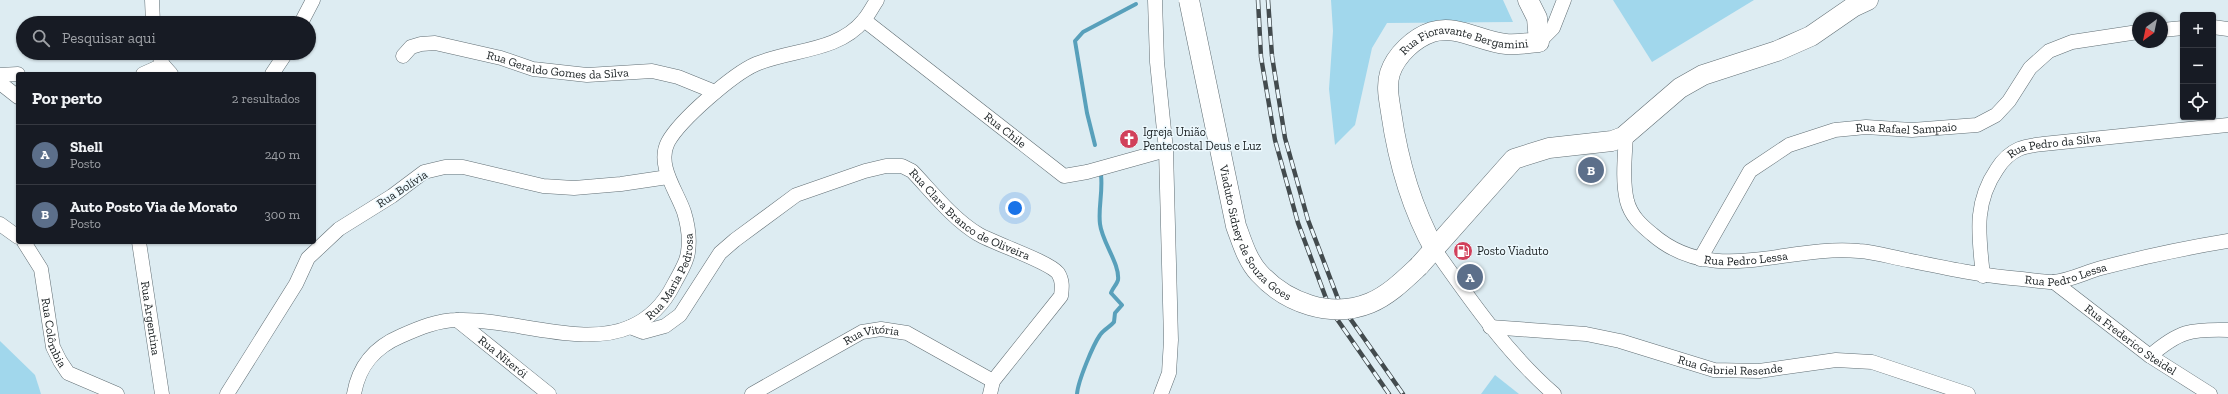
<!DOCTYPE html>
<html lang="pt">
<meta charset="utf-8">
<style>
:root{--surface:#171b24;--page:#20242c;--text:#f1f3f6;--muted:#9ea1a6;--line:#363941;--accent:#7c3aed}
body{margin:0;font-family:"Zilla Slab",serif;background:var(--page);color:var(--text)}
.controls{position:absolute;right:12px;top:12px;display:grid;overflow:hidden;border-radius:4px;box-shadow:0 1px 3px #0004}
.controls button{width:36px;height:36px;display:grid;place-items:center;padding:0;border:0;border-bottom:1px solid var(--line);background:var(--surface);color:var(--text);font:20px sans-serif}
.compass{position:absolute;left:2132px;top:12px;width:36px;height:36px;border-radius:50%;background:var(--surface);box-shadow:0 1px 3px #0004;rotate:213deg}
.you{position:absolute;left:1015px;top:208px;width:14px;height:14px;margin:-10px;border:3px solid #fff;border-radius:50%;background:#1a73e8;box-shadow:0 0 0 6px #1a73e833}
.badge{display:grid;place-items:center;width:26px;height:26px;border-radius:50%;background:var(--accent);color:#fff;font-size:13px;font-weight:700}
.pin{position:absolute;translate:-50% -50%;border:2px solid #fff;box-shadow:0 1px 4px #0006}
.list{margin:0;padding:0;list-style:none}
h2{display:flex;justify-content:space-between;align-items:center;height:52px;margin:0;padding:0 16px;font-size:17px}
h2 small{font-size:13px;font-weight:400;color:var(--muted)}
.list li{display:grid;grid-template-columns:26px 1fr auto;gap:12px;align-items:center;box-sizing:border-box;height:60px;padding:0 16px;border-top:1px solid var(--line)}
.list b{display:block;font-size:15px;white-space:nowrap}
.list p{margin:0;font-size:13px;white-space:nowrap;color:var(--muted)}
.list em{font-size:13px;font-style:normal;color:var(--muted)}
.icon{flex:none;width:22px;height:22px;fill:none;stroke:currentColor;stroke-width:2;stroke-linecap:round;stroke-linejoin:round}
.map{position:relative;flex:none;width:2228px;height:394px;overflow:hidden}
.search{position:absolute;background:var(--surface);box-shadow:0 1px 3px #0004;left:16px;top:16px;width:300px;height:44px;display:flex;align-items:center;gap:10px;box-sizing:border-box;padding:0 14px;border-radius:22px;color:var(--muted);font-size:15px}
.panel{position:absolute;background:var(--surface);box-shadow:0 1px 3px #0004;left:16px;top:72px;width:300px;height:172px;border-radius:4px}
.map>svg:first-child{display:block}
.green{fill:#a1d7ec}
.lines{fill:none;stroke-linecap:round;stroke-linejoin:round}
.stream{stroke:#58a0bb;stroke-width:4}
.minor-casing{stroke:#616e74;stroke-width:15}
.secondary-casing{stroke:#616e74;stroke-width:21}
.minor{stroke:#fff;stroke-width:14}
.secondary{stroke:#fff;stroke-width:20}
.rail-casing{stroke:#434b4e;stroke-width:4.5}
.rail{stroke:#ecf8fd;stroke-width:3;stroke-dasharray:9;stroke-linecap:butt}
.secondary-bridge-casing{stroke:#616e74;stroke-width:21;stroke-linecap:butt}
.secondary-bridge{stroke:#fff;stroke-width:20}
.labels{text-anchor:middle;dominant-baseline:central;stroke-width:3;stroke-linejoin:round;paint-order:stroke}
.street-label{font-size:12px;fill:#181e20;stroke:#ecf8fd}
.poi-label{font-size:12px;fill:#181e20;stroke:#ecf8fd;text-anchor:start}
</style>
<div class="map">
<svg width="2228" height="394" viewBox="0 0 2228 394">
<rect width="100%" height="100%" fill="#ddecf2"/>
<g class="green">
<path d="M1331 0H1503L1513 22 1387 23 1372 48 1355 125 1335 145 1329 89 1333 31Z"/>
<path d="M1613 0H1754L1652 62Z"/>
<path d="M0 341 35 375 41 394H0Z"/>
<path d="M1495 375 1519 394H1481Z"/>
</g>
<g class="lines">
<g class="stream">
<path d="M1095 145 1087 113 1075 41 1083 32 1136 4"/>
<path d="M1077 394C1078 381 1093 345 1100 335 1104 329 1110 327 1114 322L1115 313 1122 305 1111 293C1112 289 1117 284 1118 280 1120 264 1102 242 1100 224 1098 208 1103 192 1101 175"/>
</g>
<defs>
<g id="minor">
<path d="M152 0 153 23"/>
<path d="M1155 0 1157 62 1166 150 1171 340 1169 373 1161 394"/>
<path id="s1" d="M864 20 1064 176 1087 172 1166 150"/>
<path d="M301 23 313 0"/>
<path d="M2213 27 2228 29"/>
<path d="M2162 30 2183 28"/>
<path d="M1539 42 1553 28 1564 0"/>
<path d="M158 53 163 65 171 74"/>
<path id="s2" d="M403 56 411 47 421 44 435 43 501 58 533 69 587 75 652 71 678 77 715 92"/>
<path d="M143 74 163 65"/>
<path d="M272 74 286 53"/>
<path d="M0 75 18 74"/>
<path d="M0 83 18 97"/>
<path id="s3" d="M1626 134C1625 156 1622 180 1627 201 1631 216 1641 225 1652 234 1714 288 1786 244 1859 251 1875 252 1891 257 1907 260 1945 268 1983 276 2022 279 2032 280 2043 282 2053 282 2069 281 2086 272 2101 268 2143 257 2185 248 2228 241"/>
<path d="M0 224 18 237"/>
<path id="s4" d="M24 242 41 269 53 347 60 361 68 373 117 394"/>
<path id="s5" d="M139 242 162 394"/>
<path d="M1435 250C1471 301 1507 353 1554 394"/>
<path id="s6" d="M1700 259 1750 171 1789 145 1835 130 1866 127 1912 130 1977 125 1996 115 2009 101 2030 68 2049 51 2072 42 2138 32"/>
<path id="s7" d="M1983 276C1979 236 1973 204 1997 169 2002 161 2010 153 2019 149 2026 146 2035 145 2043 144L2228 125"/>
<path id="s8" d="M2054 282 2150 356 2210 394"/>
<path id="s9" d="M457 320 549 394"/>
<path id="s10" d="M630 327 643 332 665 326 680 315 720 253 735 240 796 195 865 171 886 166H902L912 171C932 192 953 219 978 234 995 244 1048 261 1058 273 1063 281 1062 288 1061 296L993 381 990 394"/>
<path id="s11" d="M1490 327 1586 334 1620 341 1714 370 1759 371 1836 360 1872 362 1968 394"/>
<path d="M2150 356C2179 331 2190 329 2228 330"/>
<path d="M227 394 296 284 308 258 339 229 392 196 424 172 445 167H463L543 186 574 188 621 184 668 177"/>
<path id="s12" d="M354 394C359 365 375 347 401 336 419 328 438 320 458 320 510 318 582 348 630 327 651 318 664 304 674 284 679 274 687 263 688 252 690 239 688 225 684 212 677 191 656 165 668 142 680 120 733 74 756 64 792 49 838 52 864 20 869 14 873 6 877 0"/>
<path id="s13" d="M752 394 846 341 862 332 881 329 907 333 993 381"/>
</g>
<g id="secondary">
<path id="s14" d="M1435 250C1411 207 1398 161 1391 112 1389 99 1386 86 1390 73 1396 55 1414 38 1432 32 1457 24 1481 42 1506 44 1517 45 1528 43 1539 42L1537 18 1528 0"/>
<path d="M1419 266 1514 159 1549 148 1612 141 1623 137 1680 88 1703 75 1777 51 1811 36 1853 7 1868 0"/>
</g>
</defs>
<use href="#minor" class="minor-casing"/>
<use href="#secondary" class="secondary-casing"/>
<use href="#minor" class="minor"/>
<use href="#secondary" class="secondary"/>
<defs>
<g id="rail">
<path d="M1258 0 1261 57 1275 140 1298 223 1330 309 1389 394"/>
<path d="M1268 0 1272 56 1285 138 1308 220 1340 304 1403 394"/>
</g>
</defs>
<use href="#rail" class="rail-casing"/>
<use href="#rail" class="rail"/>
<defs>
<g id="secondary-bridge">
<path id="s15" d="M1189 0 1236 226C1242 242 1247 260 1259 273 1286 303 1331 319 1370 303 1389 295 1404 280 1419 266"/>
</g>
</defs>
<use href="#secondary-bridge" class="secondary-bridge-casing"/>
<use href="#secondary-bridge" class="secondary-bridge"/>
</g>
<defs>
<symbol id="church-disc" viewBox="-11 -11 22 22"><circle r="9.5" fill="#d1405b" stroke="#ecf8fd"/><path d="M-1.2-6h2.4v3.5h3.3v2.4h-3.3V6h-2.4V-.1h-3.3v-2.4h3.3Z" fill="#fff"/></symbol>
<symbol id="fuel-disc" viewBox="-11 -11 22 22"><circle r="9.5" fill="#d1405b" stroke="#ecf8fd"/><path d="M-5.5-6h7V0h2V4h1.3V-2.5L3-4.5l.8-.8L6-3V5H2.5V1h-1V6h-7ZM-4.2-4.7v3.2H.2V-4.7Z" fill="#fff"/></symbol>
</defs>
<g fill-rule="evenodd">
<use href="#church-disc" x="1118" y="128" width="22" height="22"/>
<use href="#fuel-disc" x="1452" y="240" width="22" height="22"/>
</g>
<g class="labels">
<g class="street-label">
<text stroke="none"><textPath href="#s14" startOffset="276">Rua Fioravante Bergamini</textPath></text>
<text stroke="none"><textPath href="#s2" startOffset="162">Rua Geraldo Gomes da Silva</textPath></text>
<text stroke="none"><textPath href="#s6" startOffset="268">Rua Rafael Sampaio</textPath></text>
<text stroke="none"><textPath href="#s1" startOffset="179">Rua Chile</textPath></text>
<text stroke="none"><textPath href="#s7" startOffset="176">Rua Pedro da Silva</textPath></text>
<text transform="translate(402 189) rotate(-33)">Rua Bolívia</text>
<text stroke="none"><textPath href="#s10" startOffset="420">Rua Clara Branco de Oliveira</textPath></text>
<text stroke="none"><textPath href="#s15" startOffset="246">Viaduto Sidney de Souza Goes</textPath></text>
<text stroke="none"><textPath href="#s3" startOffset="210">Rua Pedro Lessa</textPath></text>
<text stroke="none"><textPath href="#s3" startOffset="534">Rua Pedro Lessa</textPath></text>
<text stroke="none"><textPath href="#s12" startOffset="380">Rua Maria Pedrosa</textPath></text>
<text stroke="none"><textPath href="#s5" startOffset="77">Rua Argentina</textPath></text>
<text stroke="none"><textPath href="#s4" startOffset="97">Rua Colômbia</textPath></text>
<text stroke="none"><textPath href="#s13" startOffset="135">Rua Vitória</textPath></text>
<text stroke="none"><textPath href="#s8" startOffset="96">Rua Frederico Steidel</textPath></text>
<text stroke="none"><textPath href="#s9" startOffset="59">Rua Niterói</textPath></text>
<text stroke="none"><textPath href="#s11" startOffset="245">Rua Gabriel Resende</textPath></text>
</g>
<g class="poi-label">
<text x="1143" y="132">Igreja União<tspan x="1143" dy="14">Pentecostal Deus e Luz</tspan></text>
<text x="1477" y="251">Posto Viaduto</text>
</g>
</g>
</svg>
<div class="controls">
<button>+</button>
<button>−</button>
<button><svg class="icon" aria-label="locate" viewBox="0 0 24 24"><circle cx="12" cy="12" r="6"/><path d="M12 2v4M12 18v4M2 12h4M18 12h4"/></svg></button>
</div>
<svg class="compass" viewBox="-18 -18 36 36"><path d="M0-13l5 13h-10z" fill="#e53935"/><path d="M0 13l5-13h-10z" fill="#9ea1a6"/></svg>
<div class="you"></div>
<div class="pin badge" style="left:1470px;top:277px;background:#5c6f8a">A</div>
<div class="pin badge" style="left:1591px;top:170px;background:#5c6f8a">B</div>
<div class="search"><svg class="icon" aria-label="search" viewBox="0 0 24 24"><circle cx="10" cy="10" r="6"/><path d="M15 15l6 6"/></svg>Pesquisar aqui</div>
<section class="panel">
<h2>Por perto<small>2 resultados</small></h2>
<ul class="list">
<li><span class="badge" style="background:#5c6f8a">A</span><div><b>Shell</b><p>Posto</p></div><em>240 m</em></li>
<li><span class="badge" style="background:#5c6f8a">B</span><div><b>Auto Posto Via de Morato</b><p>Posto</p></div><em>300 m</em></li>
</ul>
</section>
</div>
